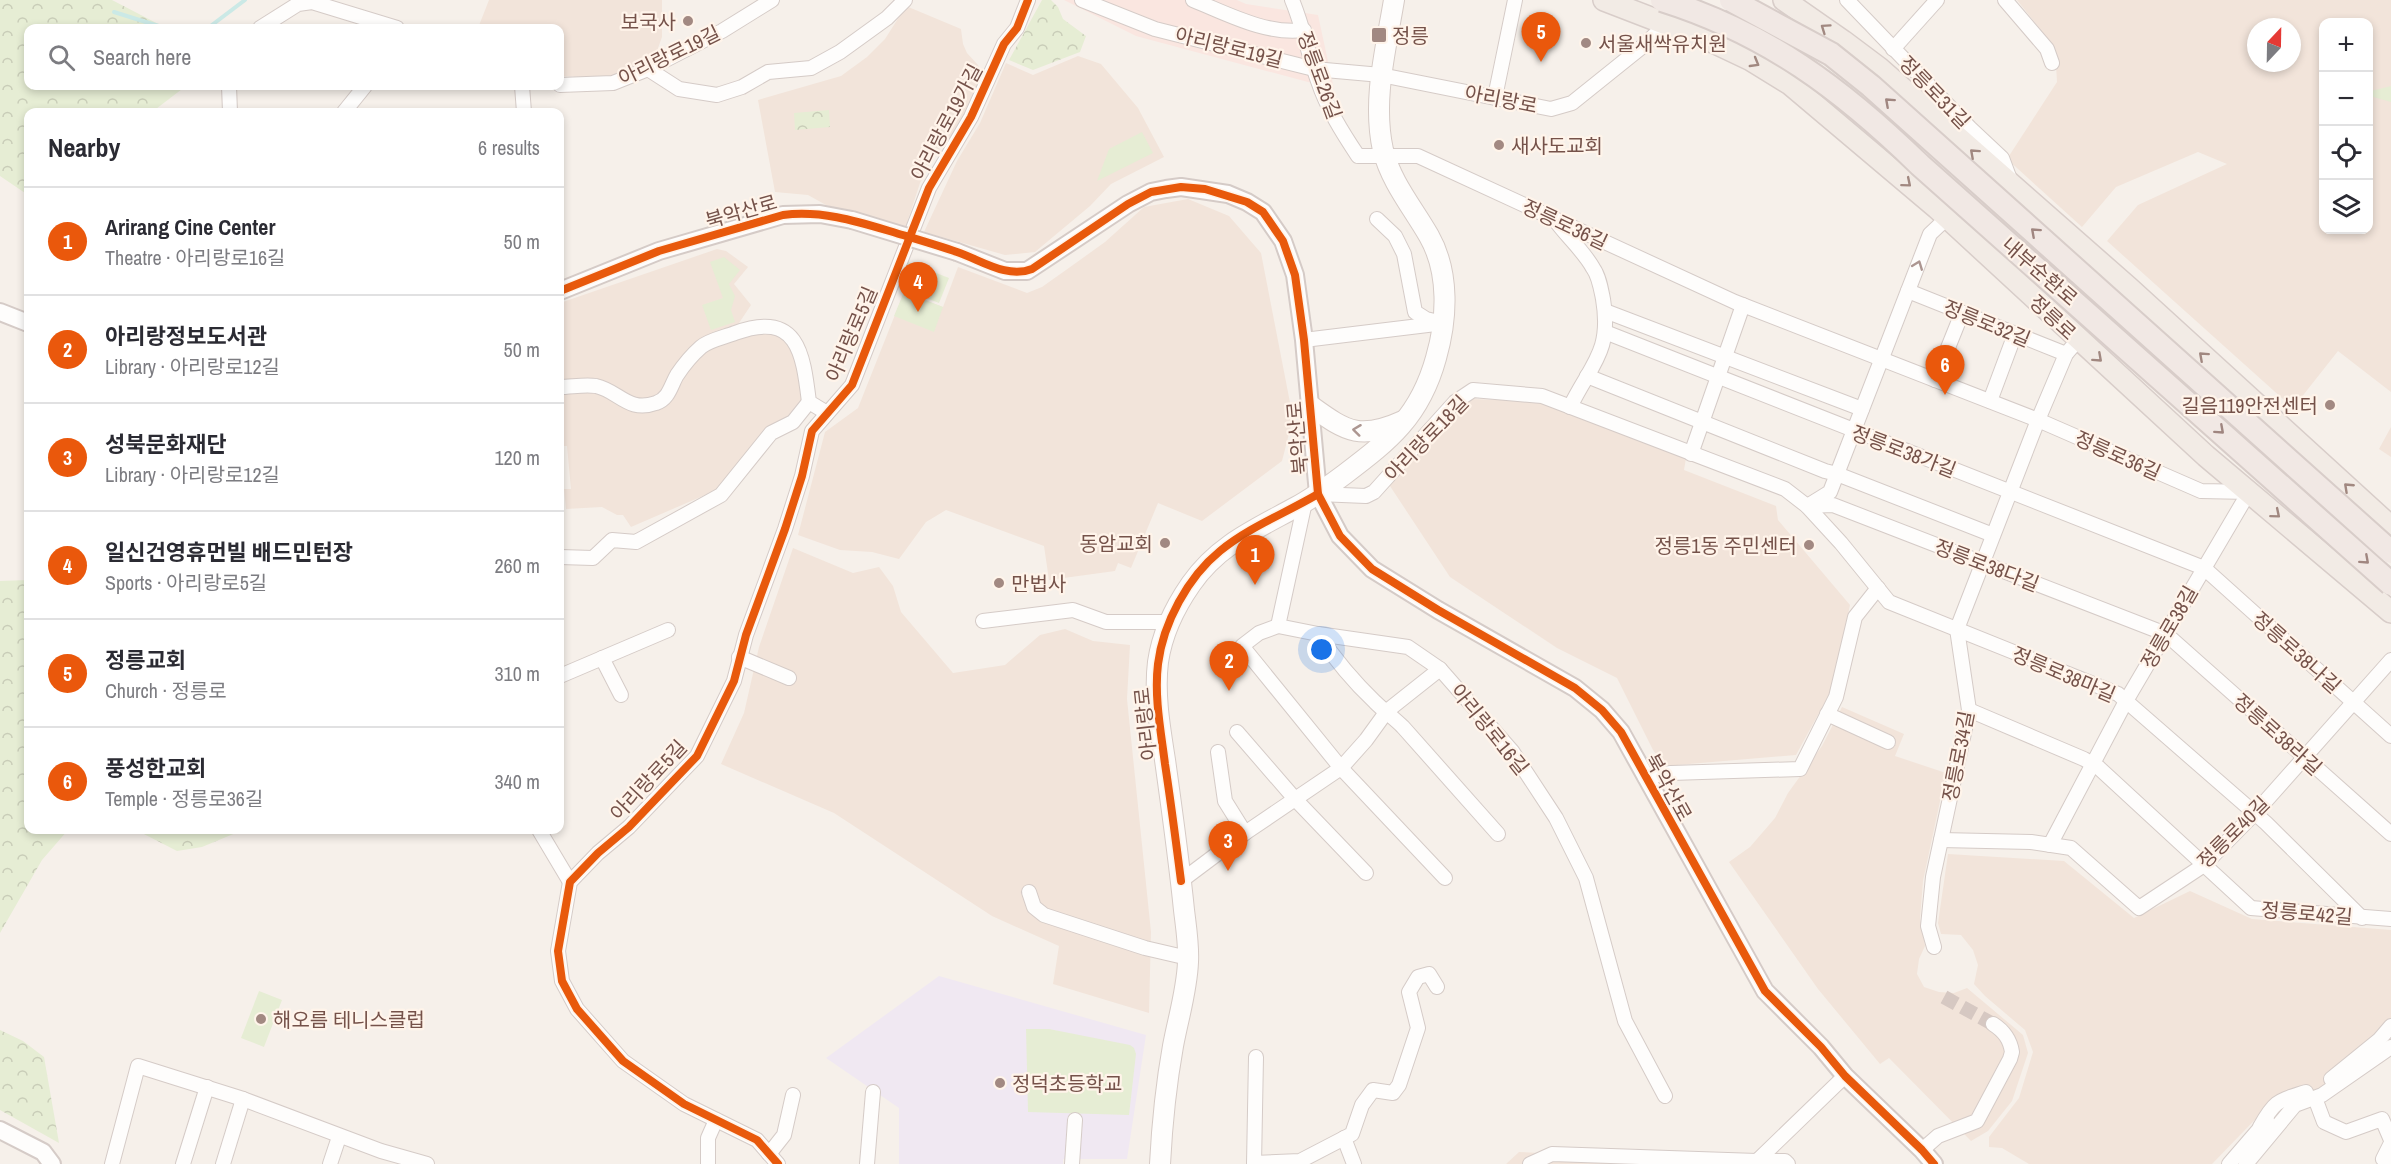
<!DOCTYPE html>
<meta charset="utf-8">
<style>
:root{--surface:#fff;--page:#f2f2f3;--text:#2b2b33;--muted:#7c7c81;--line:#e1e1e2;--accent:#ea580c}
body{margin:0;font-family:"Archivo Narrow","Noto Sans KR",sans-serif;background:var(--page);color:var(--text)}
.controls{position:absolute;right:18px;top:18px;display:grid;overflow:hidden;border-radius:12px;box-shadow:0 3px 9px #0003}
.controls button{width:54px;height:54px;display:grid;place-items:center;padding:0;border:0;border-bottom:2px solid var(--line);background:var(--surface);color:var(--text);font:30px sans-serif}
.compass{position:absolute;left:2247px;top:18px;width:54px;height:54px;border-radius:50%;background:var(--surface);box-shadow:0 3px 9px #0003;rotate:22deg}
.you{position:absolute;left:1322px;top:650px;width:21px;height:21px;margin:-15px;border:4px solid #fff;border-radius:50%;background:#1a73e8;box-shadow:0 0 0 9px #1a73e833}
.badge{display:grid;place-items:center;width:39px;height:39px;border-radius:50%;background:var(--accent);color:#fff;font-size:20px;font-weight:700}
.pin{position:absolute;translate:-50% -50px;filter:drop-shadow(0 2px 3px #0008)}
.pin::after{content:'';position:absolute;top:32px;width:21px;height:18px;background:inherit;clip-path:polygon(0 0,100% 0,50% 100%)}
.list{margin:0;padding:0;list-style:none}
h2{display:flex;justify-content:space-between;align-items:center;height:78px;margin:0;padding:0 24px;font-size:26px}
h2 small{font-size:20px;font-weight:400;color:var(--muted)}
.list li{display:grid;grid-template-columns:39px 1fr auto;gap:18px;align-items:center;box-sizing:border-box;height:108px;padding:0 24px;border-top:2px solid var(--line)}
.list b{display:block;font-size:22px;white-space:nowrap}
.list p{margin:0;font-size:20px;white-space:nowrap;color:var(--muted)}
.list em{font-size:20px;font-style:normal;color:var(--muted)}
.icon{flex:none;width:33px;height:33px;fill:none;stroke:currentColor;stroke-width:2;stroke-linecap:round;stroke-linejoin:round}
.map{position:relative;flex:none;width:2391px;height:1164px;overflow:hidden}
.search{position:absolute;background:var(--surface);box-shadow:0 3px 9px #0003;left:24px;top:24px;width:540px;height:66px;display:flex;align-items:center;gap:15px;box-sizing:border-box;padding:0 21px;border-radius:12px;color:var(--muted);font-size:22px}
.panel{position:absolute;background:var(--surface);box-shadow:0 3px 9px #0003;left:24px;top:108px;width:540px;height:726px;border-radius:12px}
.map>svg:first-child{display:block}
.residential{fill:#f2e4da;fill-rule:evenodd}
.commercial{fill:#fae6e0}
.education{fill:#f0e8f2}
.forest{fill:url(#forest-crowns)}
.park{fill:#e6edd4}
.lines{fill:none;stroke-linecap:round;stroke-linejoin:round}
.stream{stroke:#cbe9e6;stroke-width:4}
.minor-tunnel{stroke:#d6c8c2;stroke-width:14;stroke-dasharray:14 7;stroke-linecap:butt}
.minor-casing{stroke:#d5cbc7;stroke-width:16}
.tertiary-casing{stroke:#d5cbc7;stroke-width:20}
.secondary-casing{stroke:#d6cbc6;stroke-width:22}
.primary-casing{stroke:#d8cdc9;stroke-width:24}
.minor{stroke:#fefdfc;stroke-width:14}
.tertiary{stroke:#fefdfc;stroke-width:16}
.secondary{stroke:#fefdfc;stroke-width:20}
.primary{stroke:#f2ebe5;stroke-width:21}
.tertiary-bridge-casing{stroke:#d5cbc7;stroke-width:20;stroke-linecap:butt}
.trunk-bridge-casing{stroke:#d8cdc9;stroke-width:26;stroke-linecap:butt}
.tertiary-bridge{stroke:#fefdfc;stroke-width:16}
.trunk-bridge{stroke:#f1e8e4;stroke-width:22}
.cycleway-casing{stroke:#fff4ea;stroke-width:11}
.cycleway{stroke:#e8590c;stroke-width:8}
.oneway{stroke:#a18880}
.oneway2{stroke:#a08680}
.oneway3{stroke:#ac9691}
.poi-dot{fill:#a28982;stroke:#fff4ea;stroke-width:2}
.labels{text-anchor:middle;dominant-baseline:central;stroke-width:4.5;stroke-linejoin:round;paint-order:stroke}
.poi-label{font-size:20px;fill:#75524a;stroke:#fff4ea;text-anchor:start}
.street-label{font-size:20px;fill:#75524a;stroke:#fff4ea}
</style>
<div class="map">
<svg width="2391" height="1164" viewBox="0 0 2391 1164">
<defs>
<pattern id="forest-crowns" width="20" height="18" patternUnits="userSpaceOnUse" patternTransform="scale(1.5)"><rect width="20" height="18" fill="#e6edd4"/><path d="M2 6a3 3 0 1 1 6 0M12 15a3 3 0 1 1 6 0" fill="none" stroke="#c9cdb8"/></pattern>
</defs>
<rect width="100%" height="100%" fill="#f6f0ea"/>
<g class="residential">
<path d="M489 0H662V37L653 62 613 78 560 76V28H478Z"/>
<path d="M2017 0H2391V392L2338 351 2293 408 2107 241 2138 205 2227 164 2198 152 2116 187 2082 227 2007 159 2057 82 2055 48ZM2324 22H2368V230H2324ZM2256 27H2292V63H2256Z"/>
<path d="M906 6 961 29 963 44 967 53 978 65 982 74 964 116 954 133 934 156 920 183 905 229 826 205 808 195 775 192 758 100 841 76 867 57 885 39Z"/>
<path d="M1078 56 1101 64 1138 108 1164 157 1111 184 1090 206 1035 252 1005 255 924 232 957 161 980 123 1006 63 1033 75Z"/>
<path d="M1188 199 1229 216 1261 253 1293 418 1282 461 1202 521 1158 503 1131 568 1118 563 1115 571 1049 580 1044 546 946 510 926 522 899 559 872 552 840 550 798 535 825 432 858 408 904 292 943 307 958 267 1027 293 1042 287 1073 265 1105 242 1144 207Z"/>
<path d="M717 249 726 251 748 267 734 284 751 305 735 329 712 336 655 398 642 402 560 383V303Z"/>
<path d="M754 331H768L792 342 804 398 790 419 719 489 631 527 623 515H617L602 507 566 509 564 489H571L567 446H560V390L596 389 648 411 705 349Z"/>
<path d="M1472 399 1535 401 1686 458 1684 470 1776 506 1778 520 1850 605 1832 689 1796 755 1665 766 1653 750 1617 678 1557 648 1450 577 1388 483 1453 412Z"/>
<path d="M2391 427V457L2379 449Z"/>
<path d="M793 548 853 573 879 567 893 586 901 612 953 673 1005 665 1040 635 1065 629 1093 641 1130 645 1127 699 1151 932 1149 1013 1053 984 1059 946 992 916 834 813 721 764 744 713 759 647Z"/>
<path d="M1842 707 1904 734 1895 756 1946 773 1923 881 1920 919 1925 946 1919 959 1917 974 1924 987 1939 992 1954 993 1967 988 2023 1035 2028 1053 2012 1101 1988 1131 1971 1141 1889 1058 1880 1064 1818 989 1729 862 1750 847 1775 818 1788 793 1822 746Z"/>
<path d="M1948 854 2064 861 2134 918 2190 891 2252 919 2391 930V1022L2388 1036 2320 1089 2275 1099 2212 1164H2029L2002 1148 1989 1147V1137L2019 1098 2033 1052 2025 1030 1985 996 1974 984 1978 965 1973 950 1961 935 1941 934 1938 923Z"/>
<path d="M1519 1152 1582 1155 1788 1164H1506Z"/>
</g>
<path class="commercial" d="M1064 0H1237L1246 4 1318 15 1334 89 1136 36Z"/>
<path class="education" d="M939 976 1146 1035 1127 1159H1063V1164H899V1108L826 1058Z"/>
<g class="forest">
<path d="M0 0H112L166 28H28V86H186L152 112H28V195L0 176Z"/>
<path d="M1042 0H1051L1058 7 1063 19 1086 36 1080 52 1033 70 1009 60Z"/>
<path d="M829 110 830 127 795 130 794 113Z"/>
<path d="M28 580V830H68L42 860 0 933V581Z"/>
<path d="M136 830H243L202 847 177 851Z"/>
<path d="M0 1030 23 1041 44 1057 59 1143 0 1110Z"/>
</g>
<g class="park">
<path d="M2391 86V102L2370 96 2371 91Z"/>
<path d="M1142 132 1153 153 1097 181 1109 149Z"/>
<path d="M724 257 740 270 729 284 735 296 731 310 735 322 711 330 702 305 723 298 710 262Z"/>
<path d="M908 262 949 278 939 303 898 287Z"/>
<path d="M904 292 943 307 934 332 894 316Z"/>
<path d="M259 991 282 1000 264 1047 241 1038Z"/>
<path d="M1026 1029H1049L1130 1045 1134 1048 1136 1054 1129 1115 1028 1112Z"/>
</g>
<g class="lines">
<g class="stream">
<path d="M114 12 165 28"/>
<path d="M208 28 245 0"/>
</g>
<path class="minor-tunnel" d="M1944 997 1993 1024"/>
<defs>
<g id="minor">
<path d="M1082 0 1155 29 1314 69 1381 75 1551 109 1572 103 1643 46 1665 25"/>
<path d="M1193 0C1228 14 1266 35 1304 30"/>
<path d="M1292 0C1303 26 1308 54 1318 81 1327 108 1342 132 1358 156H1418L1735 302 2038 420 2201 491 2249 492"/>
<path d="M1847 0 1970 128 2002 158 2011 182"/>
<path d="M2005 0 2047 49 2052 63"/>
<path d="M260 28 298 4 312 2 397 28"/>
<path d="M1893 49 1937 0"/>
<path d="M648 69 679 89 717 95 742 87 768 72 811 68 840 52 887 18 905 0"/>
<path d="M560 85 613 83 648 69 722 31 772 0"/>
<path d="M229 86 230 112"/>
<path d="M522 86 524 112"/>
<path d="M1495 97 1515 0"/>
<path d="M344 112 365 86"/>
<path d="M1377 219 1395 236 1404 254 1415 312 1426 319 1439 322"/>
<path d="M1555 220C1567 237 1583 250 1593 268 1599 276 1601 289 1603 299 1612 352 1591 364 1570 407"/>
<path d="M1908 291 2066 354"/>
<path d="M1605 311 1862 409"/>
<path d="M1605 332 2204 568 2391 736"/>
<path d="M1304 340 1444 323"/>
<path d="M1587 376 1825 471 1837 474 1993 535"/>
<path d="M1935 380 1962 313"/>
<path d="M560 387C571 387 585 384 596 386 619 391 628 413 656 403 669 399 671 385 677 375 683 366 693 354 701 347 709 340 725 337 735 333 798 310 803 353 809 402L827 413"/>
<path d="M1990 401 2015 334"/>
<path d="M1691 454 1743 305"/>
<path d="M1318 494 1366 496 1374 492 1455 402 1473 390 1542 396 1785 489 1807 506 1841 543 1889 602 2118 694 2266 823 2362 918"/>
<path d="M1305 502 1278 626 1318 634 1408 647 1440 669 1512 751 1556 818 1586 878 1625 1021 1665 1096"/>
<path d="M1809 505 1830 492 1930 234 1947 218"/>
<path d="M1807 506 1833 505 2166 634 2391 834"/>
<path d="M560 557 593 558 612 540 636 542 721 495 771 433 793 422 809 402"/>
<path d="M983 621 1073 610 1106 622H1170"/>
<path d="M1278 626 1259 633 1242 646 1341 768 1445 878"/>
<path d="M1318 634C1334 658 1355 683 1375 702 1384 711 1394 718 1403 727L1498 834"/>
<path d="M739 657 789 678"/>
<path d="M602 658 621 695"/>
<path d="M560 676 668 630"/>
<path d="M1969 710 2084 759 2098 767 2251 908 2391 919"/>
<path d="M1827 714 1888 742"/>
<path d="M1237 732 1295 799 1366 873"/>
<path d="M1218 752 1225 801 1245 833"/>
<path d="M1645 777 1671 773 1800 769 1836 697 1855 617 1878 588"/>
<path d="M539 830 570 882"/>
<path d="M1941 840 2031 842 2071 848 2139 908 2204 865 2255 813 2391 660"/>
<path d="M2050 845 2126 701 2249 492"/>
<path d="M1181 881 1245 833 1341 768 1366 740 1387 711 1440 669"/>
<path d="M1029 892 1034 907 1044 915 1145 948 1188 958"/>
<path d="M1934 947 1928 926 1933 877 1969 710 1957 629 2038 420 2066 354 2078 340"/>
<path d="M2331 1079 2379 1040 2391 1026"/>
<path d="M2315 1098 2324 1122 2346 1132 2382 1119 2391 1140"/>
<path d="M2260 1127C2275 1100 2278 1101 2306 1092"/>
<path d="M1344 1138 1354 1164"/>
<path d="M1922 1150 1938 1136 1977 1121 2010 1059 2012 1052C2010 1039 2004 1031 1993 1024"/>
<path d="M769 1154 784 1135 793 1095"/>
<path d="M1757 1161H1785L1788 1164"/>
<path d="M1254 1163 1300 1161 1352 1134 1362 1105 1373 1090 1393 1093 1399 1085 1418 1028 1409 992 1418 977 1429 974 1437 987"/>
<path d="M112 1164 138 1066 243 1099 381 1151 427 1164"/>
<path d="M183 1164 207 1087"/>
<path d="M223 1164 243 1099"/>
<path d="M330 1164 339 1137"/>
<path d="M708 1164V1138L716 1120"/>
<path d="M778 1164 757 1140 684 1104 623 1061 577 1009 562 981 558 951 570 882 598 853 629 827 697 756 734 681 746 635 785 529 802 476 812 431 852 385 929 188 971 117 1004 44 1017 28 1028 0"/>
<path d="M867 1164 873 1092"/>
<path d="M1072 1164 1075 1120"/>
<path d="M1254 1164 1256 1057"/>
<path d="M1530 1164 1552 1154 1757 1161 1845 1076"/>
<path d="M2229 1164 2267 1120"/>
<path d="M2246 1164 2295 1105 2322 1095 2391 1047"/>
<path d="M2388 1164 2383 1159 2391 1143"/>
</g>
<g id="tertiary">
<path d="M957 252 1005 271H1027L1128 204 1151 192 1166 189 1181 187 1228 194 1247 202 1263 212 1283 241 1295 275 1304 340 1318 494 1340 536 1372 569 1438 610 1575 688 1602 710 1621 732 1765 991 1821 1047 1845 1076 1922 1150 1934 1164"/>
<path d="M560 291 659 251 783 215 820 214 852 220"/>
<path d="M0 312 28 323"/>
<path d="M0 1130 43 1152 52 1164"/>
</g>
<g id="secondary">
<path d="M1311 406C1348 433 1361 440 1405 420"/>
<path d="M1160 1164C1162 1125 1166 1085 1173 1046 1178 1019 1187 990 1188 962 1189 945 1186 927 1184 910 1179 860 1172 810 1165 760 1160 728 1154 694 1158 662 1162 634 1175 607 1191 584 1218 545 1256 529 1296 507 1313 498 1329 486 1345 474 1390 440 1420 416 1436 358 1447 320 1450 273 1429 236 1413 208 1391 182 1383 150 1372 100 1386 49 1394 0"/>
</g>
<g id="primary">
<path d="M1604 0 1713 42 1751 60 1790 84 1937 208 2206 456 2391 612"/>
<path d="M1784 0 1843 41 1879 68 2129 288 2391 527"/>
</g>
</defs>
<use href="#minor" class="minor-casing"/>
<use href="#tertiary" class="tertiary-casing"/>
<use href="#secondary" class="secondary-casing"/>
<use href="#primary" class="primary-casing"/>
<use href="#minor" class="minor"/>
<use href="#tertiary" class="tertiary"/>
<use href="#secondary" class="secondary"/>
<use href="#primary" class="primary"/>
<defs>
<path id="tertiary-bridge" d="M852 220 957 252"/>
<g id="trunk-bridge">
<path d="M1662 0C1767 33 1842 89 1920 165L2391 584"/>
<path d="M1731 0 1831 54 1871 86 2391 552"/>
</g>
</defs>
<use href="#tertiary-bridge" class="tertiary-bridge-casing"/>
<use href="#trunk-bridge" class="trunk-bridge-casing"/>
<use href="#tertiary-bridge" class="tertiary-bridge"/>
<use href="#trunk-bridge" class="trunk-bridge"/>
<defs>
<g id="cycleway">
<path d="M560 291 659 251 783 215C823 210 859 222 896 233 916 239 937 245 957 252 981 260 1007 279 1032 269L1128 204 1151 192 1181 187 1205 189 1247 202 1263 212 1283 241 1295 275 1304 340 1318 494 1340 536 1372 569 1438 610 1575 688 1602 710 1621 732 1765 991 1821 1047 1845 1076 1922 1150 1934 1164"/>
<path d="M1181 881C1176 842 1171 803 1165 764 1161 732 1154 697 1158 664 1163 623 1188 577 1220 551 1249 527 1286 513 1318 494"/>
<path d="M778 1164 757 1140 684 1104 623 1061 577 1009 562 981 558 951 570 882 598 853 629 827 697 756 734 681 746 635 785 529 802 476 812 431 852 385 929 188 971 117 1004 44 1017 28 1028 0"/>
</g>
</defs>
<use href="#cycleway" class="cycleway-casing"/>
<use href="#cycleway" class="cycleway"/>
</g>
<defs><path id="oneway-chevron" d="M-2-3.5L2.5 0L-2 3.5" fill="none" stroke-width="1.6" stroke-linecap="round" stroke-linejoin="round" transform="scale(1.5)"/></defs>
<g class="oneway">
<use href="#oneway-chevron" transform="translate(1825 28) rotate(-145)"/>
<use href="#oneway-chevron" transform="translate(1755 63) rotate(30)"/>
<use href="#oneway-chevron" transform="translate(1974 153) rotate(-138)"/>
<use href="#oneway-chevron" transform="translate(1907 183) rotate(40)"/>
<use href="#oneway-chevron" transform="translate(2203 356) rotate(-138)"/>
<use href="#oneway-chevron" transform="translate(2098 358) rotate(42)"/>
<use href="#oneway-chevron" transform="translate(2348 487) rotate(-137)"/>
<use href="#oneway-chevron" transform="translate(2276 514) rotate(40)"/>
</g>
<g class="oneway2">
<use href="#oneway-chevron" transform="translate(1889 102) rotate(-138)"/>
<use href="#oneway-chevron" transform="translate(2035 232) rotate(-138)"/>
<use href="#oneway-chevron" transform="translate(2220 430) rotate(42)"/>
<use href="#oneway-chevron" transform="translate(2365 560) rotate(42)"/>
</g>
<g class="oneway3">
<use href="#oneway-chevron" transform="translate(1918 265) rotate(-69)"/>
<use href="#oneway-chevron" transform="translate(1357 430) rotate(-173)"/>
</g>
<g class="poi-dot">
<circle cx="688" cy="21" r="6"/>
<rect x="1371" y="27" width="16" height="16" rx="3"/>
<circle cx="1586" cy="43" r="6"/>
<circle cx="1499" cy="145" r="6"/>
<circle cx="2330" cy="405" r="6"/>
<circle cx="1165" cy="543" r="6"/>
<circle cx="1809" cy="545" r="6"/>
<circle cx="999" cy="583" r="6"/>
<circle cx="261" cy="1019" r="6"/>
<circle cx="1000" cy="1083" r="6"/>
</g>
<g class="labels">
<g class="poi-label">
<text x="676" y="21" text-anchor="end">보국사</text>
<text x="1392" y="35">정릉</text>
<text x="1598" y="43">서울새싹유치원</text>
<text x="1511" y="145">새사도교회</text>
<text x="2318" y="405" text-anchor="end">길음119안전센터</text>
<text x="1153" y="543" text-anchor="end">동암교회</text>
<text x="1797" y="545" text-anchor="end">정릉1동 주민센터</text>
<text x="1011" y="583">만법사</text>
<text x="273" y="1019">해오름 테니스클럽</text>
<text x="1012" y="1083">정덕초등학교</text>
</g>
<g class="street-label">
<text transform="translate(1229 47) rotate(14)">아리랑로19길</text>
<text transform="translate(669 55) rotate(-26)">아리랑로19길</text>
<text transform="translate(1320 75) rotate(70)">정릉로26길</text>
<text transform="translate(1935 92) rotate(46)">정릉로31길</text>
<text transform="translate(1501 99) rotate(11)">아리랑로</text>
<text transform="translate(946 122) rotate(-62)">아리랑로19가길</text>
<text transform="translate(741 211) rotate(-16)">북악산로</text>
<text transform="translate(1565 224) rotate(25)">정릉로36길</text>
<text transform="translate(2040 271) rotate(41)">내부순환로</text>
<text transform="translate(2053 317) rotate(43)">정릉로</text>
<text transform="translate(1987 323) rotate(22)">정릉로32길</text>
<text transform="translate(851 334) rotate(-67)">아리랑로5길</text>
<text transform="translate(1297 438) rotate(-95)">북악산로</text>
<text transform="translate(1426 438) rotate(-46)">아리랑로18길</text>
<text transform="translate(1904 451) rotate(21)">정릉로38가길</text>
<text transform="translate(2118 455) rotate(24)">정릉로36길</text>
<text transform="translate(1987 565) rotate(21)">정릉로38다길</text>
<text transform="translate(2169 627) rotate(-60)">정릉로38길</text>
<text transform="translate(2297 652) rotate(42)">정릉로38나길</text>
<text transform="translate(2064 674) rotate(23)">정릉로38마길</text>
<text transform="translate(1145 724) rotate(-96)">아리랑로</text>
<text transform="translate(1490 729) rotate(51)">아리랑로16길</text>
<text transform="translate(2278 734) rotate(42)">정릉로38라길</text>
<text transform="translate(1958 756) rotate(-79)">정릉로34길</text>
<text transform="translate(648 780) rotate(-47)">아리랑로5길</text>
<text transform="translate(1669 787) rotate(61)">북악산로</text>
<text transform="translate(2233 832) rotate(-45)">정릉로40길</text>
<text transform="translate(2307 913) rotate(5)">정릉로42길</text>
</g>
</g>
</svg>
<div class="controls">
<button>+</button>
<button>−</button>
<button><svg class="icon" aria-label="locate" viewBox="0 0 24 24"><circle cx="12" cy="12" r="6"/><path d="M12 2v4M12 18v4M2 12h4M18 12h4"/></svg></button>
<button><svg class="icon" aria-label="layers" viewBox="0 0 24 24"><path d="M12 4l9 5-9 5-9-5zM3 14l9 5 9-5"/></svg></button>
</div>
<svg class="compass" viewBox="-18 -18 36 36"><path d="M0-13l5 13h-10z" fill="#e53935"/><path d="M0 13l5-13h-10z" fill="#7c7c81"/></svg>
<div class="you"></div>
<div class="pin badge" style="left:1255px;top:585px">1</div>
<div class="pin badge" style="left:1229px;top:691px">2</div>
<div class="pin badge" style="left:1228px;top:871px">3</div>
<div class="pin badge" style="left:918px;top:312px">4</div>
<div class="pin badge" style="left:1541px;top:62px">5</div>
<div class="pin badge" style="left:1945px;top:395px">6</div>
<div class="search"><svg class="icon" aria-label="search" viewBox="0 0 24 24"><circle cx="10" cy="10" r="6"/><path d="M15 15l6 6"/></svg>Search here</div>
<section class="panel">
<h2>Nearby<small>6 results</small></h2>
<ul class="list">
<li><span class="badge">1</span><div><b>Arirang Cine Center</b><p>Theatre · 아리랑로16길</p></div><em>50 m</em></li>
<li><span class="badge">2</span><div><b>아리랑정보도서관</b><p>Library · 아리랑로12길</p></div><em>50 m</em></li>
<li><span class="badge">3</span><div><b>성북문화재단</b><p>Library · 아리랑로12길</p></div><em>120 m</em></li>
<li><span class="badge">4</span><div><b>일신건영휴먼빌 배드민턴장</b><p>Sports · 아리랑로5길</p></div><em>260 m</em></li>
<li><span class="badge">5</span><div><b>정릉교회</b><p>Church · 정릉로</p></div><em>310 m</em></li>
<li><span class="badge">6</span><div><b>풍성한교회</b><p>Temple · 정릉로36길</p></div><em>340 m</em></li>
</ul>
</section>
</div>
